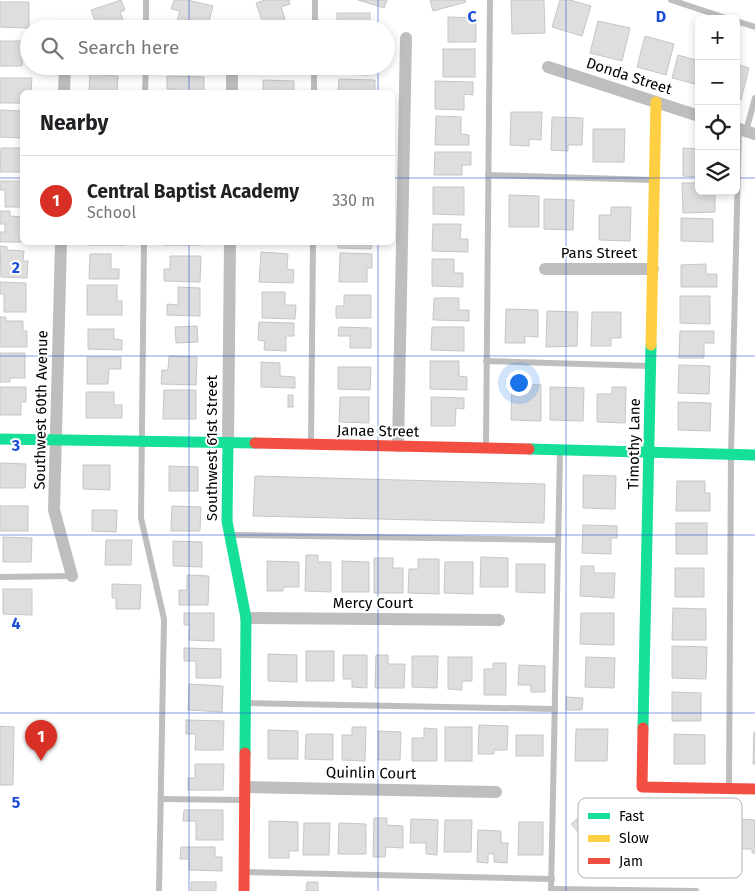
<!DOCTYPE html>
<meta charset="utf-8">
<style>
:root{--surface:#fff;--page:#f6f6f6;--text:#202124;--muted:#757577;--line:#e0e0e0;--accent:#d93025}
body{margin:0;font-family:"Fira Sans",sans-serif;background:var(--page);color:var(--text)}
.controls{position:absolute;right:15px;top:15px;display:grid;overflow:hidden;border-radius:8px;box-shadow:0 2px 8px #0003}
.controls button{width:45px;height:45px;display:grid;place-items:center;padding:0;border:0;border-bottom:1px solid var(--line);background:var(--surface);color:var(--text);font:25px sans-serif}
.you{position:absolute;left:518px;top:382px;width:18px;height:18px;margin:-12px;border:4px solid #fff;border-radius:50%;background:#1a73e8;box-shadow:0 0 0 8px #1a73e833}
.badge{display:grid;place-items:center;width:32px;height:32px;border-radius:50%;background:var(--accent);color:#fff;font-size:16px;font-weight:700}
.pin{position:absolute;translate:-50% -41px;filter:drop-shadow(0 1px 2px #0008)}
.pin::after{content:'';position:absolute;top:26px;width:18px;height:15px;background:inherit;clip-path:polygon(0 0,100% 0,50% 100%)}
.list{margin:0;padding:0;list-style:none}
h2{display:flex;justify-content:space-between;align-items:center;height:65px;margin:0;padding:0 20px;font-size:21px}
h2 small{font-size:16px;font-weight:400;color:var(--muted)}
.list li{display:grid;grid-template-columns:32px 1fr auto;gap:15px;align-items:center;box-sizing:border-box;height:90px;padding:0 20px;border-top:1px solid var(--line)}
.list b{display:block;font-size:19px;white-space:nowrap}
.list p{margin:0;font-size:16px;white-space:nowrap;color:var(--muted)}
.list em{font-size:16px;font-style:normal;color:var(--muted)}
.icon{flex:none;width:28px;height:28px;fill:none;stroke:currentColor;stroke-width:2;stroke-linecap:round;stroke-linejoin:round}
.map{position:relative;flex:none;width:755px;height:891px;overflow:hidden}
.search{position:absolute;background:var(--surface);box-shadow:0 2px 8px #0003;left:20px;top:20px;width:375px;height:55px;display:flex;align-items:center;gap:12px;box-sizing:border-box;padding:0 18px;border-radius:28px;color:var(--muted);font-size:19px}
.panel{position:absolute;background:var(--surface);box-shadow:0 2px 8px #0003;left:20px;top:90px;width:375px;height:155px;border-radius:8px}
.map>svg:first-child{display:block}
.building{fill:#dedede;stroke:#c6c6c6}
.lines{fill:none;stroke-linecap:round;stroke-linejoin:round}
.lane{stroke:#bebebe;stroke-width:6}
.street{stroke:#bebebe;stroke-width:12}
.fast{stroke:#16e098;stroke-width:11}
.slow{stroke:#ffcf43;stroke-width:11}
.jam{stroke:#f24e42;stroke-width:11}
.grid{fill:none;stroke:#1d4ed8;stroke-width:1;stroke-opacity:0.55}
.labels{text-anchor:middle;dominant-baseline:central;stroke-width:4;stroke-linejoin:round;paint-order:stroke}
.street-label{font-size:15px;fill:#000;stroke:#fff}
.key{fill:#fff;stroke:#b2b2b2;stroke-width:1}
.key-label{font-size:14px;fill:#000}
.grid-label{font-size:16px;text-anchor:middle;font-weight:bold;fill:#1d4ed8;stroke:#fff;stroke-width:4;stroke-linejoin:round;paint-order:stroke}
</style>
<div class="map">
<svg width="755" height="891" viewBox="0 0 755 891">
<rect width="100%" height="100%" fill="#fff"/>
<g class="building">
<path d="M121 0 125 10 120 12 125 26 118 29H98L91 10Z"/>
<path d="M174 0H187L213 6 207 29 177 21 180 11 171 9Z"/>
<path d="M265 0H289L290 4 281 7 287 25 275 29H265L256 3Z"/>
<path d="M358 0H387L384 8Z"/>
<path d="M430 0H465L466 2 433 11Z"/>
<path d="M511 0H544L545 33 512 34Z"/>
<path d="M560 0H570L591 6 582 36 552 27Z"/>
<path d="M0 2H29V28L0 27Z"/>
<rect x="337" y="13" width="33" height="16"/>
<path d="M448 17 476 18V42H448Z"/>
<path d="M598 21 630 28 622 61 590 53Z"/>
<path d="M645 36 674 44 666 75 637 67Z"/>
<path d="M0 41H23L22 66H0Z"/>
<rect x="443" y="49" width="32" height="28"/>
<path d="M678 55 699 61V85L672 78Z"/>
<path d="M736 64 749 68 741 100 736 98Z"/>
<path d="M168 66H195V72L168 71Z"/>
<path d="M272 66H297V74L272 73Z"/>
<path d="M341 66H368V75L340 74Z"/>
<path d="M90 74 118 76 117 91 126 92H89Z"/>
<path d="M167 76 204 77V92H175V89H167Z"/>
<path d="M0 78H32L31 92H22V103H0Z"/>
<path d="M339 79 375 80V92L338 91Z"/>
<path d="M263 80 294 81V92H263Z"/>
<path d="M435 81 473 82V95L464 94V110L435 109Z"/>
<path d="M0 110 22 111V138L0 137Z"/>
<path d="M511 112H542L541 140 529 139V146L510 145Z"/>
<path d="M436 116 461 117V134L469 135V145H435Z"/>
<path d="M552 117 583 118 582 145H568V151L551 150Z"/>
<path d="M593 129H625L624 162H593Z"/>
<path d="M1 148H22V172H0Z"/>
<path d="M683 148 699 149V177L683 176Z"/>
<path d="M435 152H471V165H462V175H434Z"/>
<path d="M0 181H22V207H5V190H0Z"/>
<path d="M682 183H699V191H715V212L683 213Z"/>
<path d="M433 187H464V215L433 214Z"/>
<path d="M509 195 539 196V227H509Z"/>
<path d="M544 199 574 200 573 230 544 229Z"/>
<path d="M611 207H631L630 241 599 240V215H611Z"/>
<path d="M0 211H10V216L22 217V242H0V232H5V224H0Z"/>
<path d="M681 218 713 219V242L681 241Z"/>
<path d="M433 224H461L460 239H468V252L432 251Z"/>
<rect x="89" y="242" width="36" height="3"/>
<rect x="164" y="242" width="37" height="3"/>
<path d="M338 242H372L371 249 338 248Z"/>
<path d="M0 246 7 247V250L24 251 23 261H28L27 278 1 277Z"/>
<path d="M261 252 288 254 287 269 294 270 293 283 259 282Z"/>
<path d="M340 253 372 254V268H367V282H339Z"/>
<path d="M90 254H111V269H119V279H89Z"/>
<path d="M170 256H201L200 282 164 281V269H170Z"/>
<path d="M432 259H454V273H463V287L432 286Z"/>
<path d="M706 264V274H717V287H681V265Z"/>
<path d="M0 282 26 283V312H4V294H0Z"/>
<path d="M87 285H117V301H122V315H87Z"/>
<path d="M178 287 200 288V316L167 315V304L178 305Z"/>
<path d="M262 292H285V305H296L295 319 262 318Z"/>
<path d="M344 295H371V318H336V306H344Z"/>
<path d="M680 296H710V324L680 323Z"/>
<path d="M434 298H459V310H469V321L433 320Z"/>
<path d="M506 309 538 310V337L525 336V343H505Z"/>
<path d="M547 311 578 312 577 346 546 347Z"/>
<path d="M592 312H621V338H611V346H591Z"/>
<path d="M0 317H6V321H23V331H27V347H0Z"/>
<path d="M259 322 294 323V336H286V351L264 350 265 341 258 340Z"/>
<path d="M197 326 198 342 176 343 175 327Z"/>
<path d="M339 327 371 328V348H350V336H338Z"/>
<path d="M432 327H464V351L431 350Z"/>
<path d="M88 329H114V339L122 340V350L88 349Z"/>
<path d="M680 331H714V343H704V358H679Z"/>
<path d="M0 353H25V378H10V382H0Z"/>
<path d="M169 356 197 357 196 385 161 384 162 370H168Z"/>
<path d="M87 357H121V369H109L108 384H87Z"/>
<path d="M430 361H459V376L467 377V390L430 389Z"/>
<path d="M261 362 280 363V376L295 377V388L261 387Z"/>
<path d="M679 365 710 366 709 394 678 393Z"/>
<path d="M338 367H371L370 390 338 389Z"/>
<path d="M512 384 541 385V421L511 420Z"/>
<path d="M0 387H26V402H21V415H0Z"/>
<path d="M550 387 584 388 583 421 550 420Z"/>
<path d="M612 387H626L625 423 597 422V394H612Z"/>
<path d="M164 390H196V419H163Z"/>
<path d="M86 392H114V405H122V418H86Z"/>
<rect x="288" y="395" width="5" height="12"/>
<path d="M340 397H369V423L339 422Z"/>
<path d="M431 397 464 398V409L456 408 455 426H431Z"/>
<path d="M678 402 711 403 710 431 678 430Z"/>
<path d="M0 463 26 464 25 488H0Z"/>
<path d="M83 465H110V490L83 489Z"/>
<path d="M169 466 198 467V491H169Z"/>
<path d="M583 475 616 476 615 509 583 508Z"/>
<path d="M255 476 545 484 544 523 253 516Z"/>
<path d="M677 481H705V493H710V511H676Z"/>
<rect x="0" y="506" width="28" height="25"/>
<path d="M172 506 201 507 200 531H171Z"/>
<path d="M92 510H117L116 532 92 531Z"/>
<rect x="676" y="523" width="31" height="31"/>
<path d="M583 525 617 526V538H611V554L582 553Z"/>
<path d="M3 537 32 538 31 562H3Z"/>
<path d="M106 540H132L131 565H105Z"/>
<path d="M173 541 202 542V567L173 566Z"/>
<path d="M306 555H318V562H331V592L305 591Z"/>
<path d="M481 557 508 558V587H480Z"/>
<path d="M374 558H393V568H403V593H374Z"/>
<path d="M418 559H439V594L408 593 409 569H418Z"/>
<path d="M267 561 299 562V587H283V591H267Z"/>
<path d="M342 561 369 562V592H342Z"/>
<path d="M445 562H473V594L444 593Z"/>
<path d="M516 564H545V593L516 592Z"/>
<path d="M581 566H594V573H615L614 598 580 596Z"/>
<rect x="675" y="568" width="29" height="29"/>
<path d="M187 575 209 576 208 605H179V590H187Z"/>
<path d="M112 584 141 585 140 609H116V598H112Z"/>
<path d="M3 589H32V615L3 614Z"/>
<path d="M673 608 706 609V640H672Z"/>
<path d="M184 613H214V641L189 640 190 625H184Z"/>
<path d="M581 613H614V645L580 644Z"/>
<path d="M672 646 707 647 706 679 672 678Z"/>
<path d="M184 648 221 649V678H196V661H184Z"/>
<rect x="306" y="651" width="28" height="30"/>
<path d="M268 654 297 655V682L268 681Z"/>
<path d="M343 655H367V688L352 687V679H343Z"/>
<path d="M376 655H388V664H405L404 688H375Z"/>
<path d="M412 656H438L437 688 412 687Z"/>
<path d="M448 657H472V681H462V690L448 689Z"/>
<path d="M586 657 615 658 614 688 585 687Z"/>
<path d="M493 663H506V695H484V669H493Z"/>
<path d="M519 665 545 666V692H531V685H518Z"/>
<path d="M189 684 223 686 222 712 188 710Z"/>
<path d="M672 692 701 693V721H672Z"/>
<path d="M566 697 583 698 582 710H566Z"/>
<path d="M186 720 224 721 223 750H195L196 734H186Z"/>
<path d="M479 725 508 726 507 750H494V754H478Z"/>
<path d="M0 726 14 727 13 785H0Z"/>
<path d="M352 727H366L365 761 342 760V735H352Z"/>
<rect x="445" y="727" width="27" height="34"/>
<path d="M424 728 437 729V761H412V738H424Z"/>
<path d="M576 729H608L607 761H575Z"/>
<path d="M268 730 298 731V759H268Z"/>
<path d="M378 731 401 732 400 760H378Z"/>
<path d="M754 732H755V764H753Z"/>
<path d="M306 734H333V760L305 759Z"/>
<path d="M674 734 705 735V764H674Z"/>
<rect x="516" y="735" width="27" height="21"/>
<path d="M195 764H224L223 790H188V778H195Z"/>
<path d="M594 804 616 828 593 848 571 824Z"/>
<path d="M184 810H223V840H196V821H183Z"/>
<path d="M374 818H387V825L403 826V848L386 847 385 857H373Z"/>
<path d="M411 819 438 820 437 855 426 854V843H410Z"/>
<path d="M737 819 755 820V853H752V849H736Z"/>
<path d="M445 820H472L471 852H444Z"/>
<path d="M269 821 298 822V851H289V858H269Z"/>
<path d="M519 822H543V855H518Z"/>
<path d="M304 823H330L329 855H303Z"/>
<path d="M339 823 366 824V854H338Z"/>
<path d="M478 830 501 831V843H508L507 863 494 862V854H488V863L477 862Z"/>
<path d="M181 847H215V857H222V871L189 870V859H180Z"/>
<rect x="191" y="882" width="25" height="9"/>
<path d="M307 882H318V891H306Z"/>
</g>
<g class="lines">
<g class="lane">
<path d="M671 0 729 19"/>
<path d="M736 21 755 27"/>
<path d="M146 29V0"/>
<path d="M315 29V0"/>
<path d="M145 92 146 66"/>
<path d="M314 92V66"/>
<path d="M746 131 755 98"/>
<path d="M488 175 653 180"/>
<path d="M144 242 141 518 164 619 159 891"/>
<path d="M486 361 649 366"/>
<path d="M311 444 313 242"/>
<path d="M486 446 490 0"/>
<path d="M232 535 558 540"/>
<path d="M0 577 72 576"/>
<path d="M246 703 555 709"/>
<path d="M729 787 731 454 739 128"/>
<path d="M161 799 242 800"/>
<path d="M245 872 552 879"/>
<path d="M551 889 696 891"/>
<path d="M551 891 560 452"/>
</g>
<g class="street">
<path d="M548 67 699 116"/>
<path d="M64 92 65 66"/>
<path d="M232 92V66"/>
<path d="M736 128 755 134"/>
<path d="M61 242 54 510 72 576"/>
<path d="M545 269H653"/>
<path d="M228 444 230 242"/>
<path d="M398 446 406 38"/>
<path d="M246 618 499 620"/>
<path d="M245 787 496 792"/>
</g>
<g class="fast">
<path d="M0 439 255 443"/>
<path d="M228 444 227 521 246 618 245 753"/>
<path d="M529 449 755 455"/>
<path d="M643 728 651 345"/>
</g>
<path class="slow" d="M651 345 656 102"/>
<g class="jam">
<path d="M255 443 529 449"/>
<path d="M643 728 642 787 755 789"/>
<path d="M244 891 245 753"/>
</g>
</g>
<path class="grid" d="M189 0V29M378 0V29M566 0V891M189 66V92M378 66V92M0 178H22M392 178H699M736 178H755M189 242V891M378 242V891M0 356H755M0 535H755M0 713H755"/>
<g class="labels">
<g class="street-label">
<text transform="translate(629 76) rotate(18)">Donda Street</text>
<text x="599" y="253">Pans Street</text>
<text transform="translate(41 410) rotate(-89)">Southwest 60th Avenue</text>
<text transform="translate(378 431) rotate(1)">Janae Street</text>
<text transform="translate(634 444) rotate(-89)">Timothy Lane</text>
<text transform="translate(212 448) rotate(-90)">Southwest 61st Street</text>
<text x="373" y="603">Mercy Court</text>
<text transform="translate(371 773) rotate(1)">Quinlin Court</text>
</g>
</g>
<rect x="578" y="798" width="164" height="80" rx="8" class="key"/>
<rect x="588" y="813" width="22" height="6" fill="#16e098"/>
<rect x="588" y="835" width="22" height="7" fill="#ffcf43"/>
<rect x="588" y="858" width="22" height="6" fill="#f24e42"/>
<g class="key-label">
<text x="619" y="821">Fast</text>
<text x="619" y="843">Slow</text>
<text x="619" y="866">Jam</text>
</g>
<g class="grid-label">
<text x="472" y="22">C</text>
<text x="661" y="22">D</text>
<text x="16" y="273">2</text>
<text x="16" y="451">3</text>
<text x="16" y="629">4</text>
<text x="16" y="808">5</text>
</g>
</svg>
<div class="controls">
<button>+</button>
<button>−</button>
<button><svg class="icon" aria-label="locate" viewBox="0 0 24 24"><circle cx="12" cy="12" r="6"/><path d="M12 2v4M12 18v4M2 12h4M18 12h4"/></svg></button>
<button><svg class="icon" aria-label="layers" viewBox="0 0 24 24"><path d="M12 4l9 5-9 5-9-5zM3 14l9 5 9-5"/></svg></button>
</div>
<div class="you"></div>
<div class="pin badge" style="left:41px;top:761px">1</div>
<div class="search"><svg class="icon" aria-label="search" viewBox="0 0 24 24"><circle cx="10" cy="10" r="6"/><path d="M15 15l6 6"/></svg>Search here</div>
<section class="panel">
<h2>Nearby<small></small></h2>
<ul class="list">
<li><span class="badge">1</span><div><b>Central Baptist Academy</b><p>School</p></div><em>330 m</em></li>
</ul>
</section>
</div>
